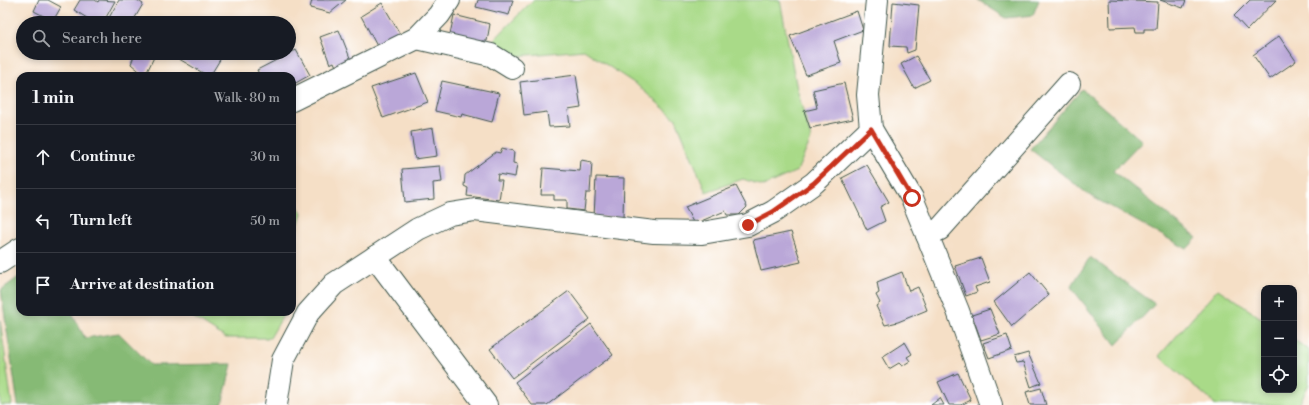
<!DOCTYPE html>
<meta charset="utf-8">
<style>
:root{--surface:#171b24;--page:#242831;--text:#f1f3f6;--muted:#9ea1a6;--line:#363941}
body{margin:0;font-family:"Libre Bodoni",serif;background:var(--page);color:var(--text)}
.controls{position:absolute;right:12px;bottom:12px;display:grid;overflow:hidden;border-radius:8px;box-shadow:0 2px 6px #0003}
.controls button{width:36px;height:36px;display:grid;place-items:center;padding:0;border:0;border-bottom:1px solid var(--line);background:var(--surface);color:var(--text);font:20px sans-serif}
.stop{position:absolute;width:12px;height:12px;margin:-9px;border:3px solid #c8321e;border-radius:50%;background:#fff}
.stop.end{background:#c8321e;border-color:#fff;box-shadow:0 1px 4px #0008}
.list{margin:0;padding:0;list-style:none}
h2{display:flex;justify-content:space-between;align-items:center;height:52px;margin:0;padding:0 16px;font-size:17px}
h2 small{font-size:13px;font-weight:400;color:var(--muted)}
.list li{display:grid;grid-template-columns:26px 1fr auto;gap:12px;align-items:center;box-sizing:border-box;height:64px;padding:0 16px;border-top:1px solid var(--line)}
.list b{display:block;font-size:15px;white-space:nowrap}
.list em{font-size:13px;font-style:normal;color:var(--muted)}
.icon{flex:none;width:22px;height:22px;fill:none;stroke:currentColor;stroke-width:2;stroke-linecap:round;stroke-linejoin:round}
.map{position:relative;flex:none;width:1309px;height:405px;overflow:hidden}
.search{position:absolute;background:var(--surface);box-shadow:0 2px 6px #0003;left:16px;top:16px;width:280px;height:44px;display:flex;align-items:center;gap:10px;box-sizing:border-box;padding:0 14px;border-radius:22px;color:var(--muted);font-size:15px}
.panel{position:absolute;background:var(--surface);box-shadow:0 2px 6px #0003;left:16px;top:72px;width:280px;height:244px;border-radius:12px}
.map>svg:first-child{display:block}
.green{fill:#a9da88;stroke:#648c5e}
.forest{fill:#86ba74;stroke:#527c54}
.building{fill:#baa7d8}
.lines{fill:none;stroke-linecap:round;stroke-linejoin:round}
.minor-casing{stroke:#3f554a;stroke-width:24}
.tertiary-casing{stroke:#3f554a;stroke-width:24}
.minor{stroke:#fff;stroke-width:22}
.tertiary{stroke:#fff;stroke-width:22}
.route{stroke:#c8321e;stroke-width:5}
</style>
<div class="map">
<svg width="1309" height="405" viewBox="0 0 1309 405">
<rect width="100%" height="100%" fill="#fff"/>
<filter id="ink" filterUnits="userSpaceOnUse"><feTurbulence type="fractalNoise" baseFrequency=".025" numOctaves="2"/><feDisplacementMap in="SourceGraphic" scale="8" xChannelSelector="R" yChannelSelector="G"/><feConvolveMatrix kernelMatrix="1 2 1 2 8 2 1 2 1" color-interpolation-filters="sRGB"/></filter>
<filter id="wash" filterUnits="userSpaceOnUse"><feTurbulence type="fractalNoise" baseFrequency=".012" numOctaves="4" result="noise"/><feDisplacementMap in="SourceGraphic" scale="16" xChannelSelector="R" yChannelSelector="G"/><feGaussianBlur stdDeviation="0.9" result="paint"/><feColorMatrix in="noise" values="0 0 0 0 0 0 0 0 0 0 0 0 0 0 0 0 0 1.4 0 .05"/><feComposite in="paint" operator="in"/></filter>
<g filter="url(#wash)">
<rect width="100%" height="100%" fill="#f5dfc6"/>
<g class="green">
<path d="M533 0H780L797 89 811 139 797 171 763 186 743 179 706 192 676 119 637 85 584 50 506 57 494 40Z"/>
<path d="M292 197 302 213 297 229 292 232Z"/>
<path d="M1218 289 1264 320V390H1294V340L1309 350V384L1299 405H1214V403L1159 356Z"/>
<path d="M189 312H285L270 338H226L193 317Z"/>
<path d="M0 320 12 405H0Z"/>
</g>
<g class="forest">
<path d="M978 0H1039L1033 15 1006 18Z"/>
<path d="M1082 89 1142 141 1113 171 1197 238 1187 249 1089 195 1030 149Z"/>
<path d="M1090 257 1155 304 1116 345 1071 287Z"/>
<path d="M20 276V312H71L85 338 119 333 151 365 232 364 222 405H18L1 290Z"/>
</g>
<g id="blocks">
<g class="building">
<path d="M39 0H48L61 7 53 21 34 11Z"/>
<path d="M80 0H95L98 2 99 0 115 1 103 23H95L74 10Z"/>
<path d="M119 0H137L143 4 132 23H106Z"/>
<path d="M312 0H346L330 13 310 8Z"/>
<path d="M478 0H513L509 15 476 7Z"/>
<path d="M1109 0 1158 2 1156 29H1144V32H1136L1135 27 1110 28Z"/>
<path d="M1160 0H1186L1183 8Z"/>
<path d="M1250 0H1276L1247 30 1234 16Z"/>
<path d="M893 2 919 5 915 50 907 53 906 47 890 46Z"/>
<path d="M382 3 400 34 378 48 361 16Z"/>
<path d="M857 11 863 30 834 41 841 63 806 75 790 36Z"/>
<path d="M454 15 490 24 487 41H482L480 47 449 39Z"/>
<path d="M339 30 352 63 337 69 334 62 330 64 320 37Z"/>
<path d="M1279 36 1296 61 1270 79 1253 55Z"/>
<path d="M296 50 310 75 292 85V76H260L257 70Z"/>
<path d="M135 53H156L145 76 131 64Z"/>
<path d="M169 53H224L210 76H208Z"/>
<path d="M916 56 930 80 914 88 901 64Z"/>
<path d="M416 73 428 102 383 118 371 88Z"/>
<path d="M576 75 581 108 568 110 570 126 549 127 547 112 524 115 520 82Z"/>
<path d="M442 81 499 93 492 122 462 114 461 117 435 111Z"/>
<path d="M844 83 853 119 810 128 804 111 817 108 813 90Z"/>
<path d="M433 128 437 156 415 159 411 132Z"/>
<path d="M502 148 514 151 513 163 517 164 515 177 498 174 497 180H502L499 200 467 196 468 188 464 186 465 175 496 152 500 153Z"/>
<path d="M581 160 592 162 590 193H586L584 211 567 209V200H554V195H541L543 168 580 171Z"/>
<path d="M867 165 889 202 880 207 885 221 867 230 842 178Z"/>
<path d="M440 166 442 182 433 183 434 199 405 202 402 169Z"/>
<path d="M596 177 624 178 623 217H594Z"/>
<path d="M736 186 747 207 739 215H727L725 211 694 224 685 207Z"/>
<path d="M791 232 801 262 761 271 753 240Z"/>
<path d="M981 258 990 282 975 287 977 292 966 296 955 266Z"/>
<path d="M902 272 909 291 918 287 927 310 898 322 885 325 876 306 880 303 876 295 879 293 877 282Z"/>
<path d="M1030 272 1049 295 1012 327 994 302Z"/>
<path d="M569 291 590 319 512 378 490 349Z"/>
<path d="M990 309 1000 334 981 340 972 315Z"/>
<path d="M591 324 613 355 547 405H532L515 382Z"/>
<path d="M1007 335 1012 350 989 358 983 343Z"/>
<path d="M905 342 912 354 907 357 910 361 902 366 899 363 889 369 882 357Z"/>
<path d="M1028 353 1041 383 1031 387 1023 362 1016 363 1014 357Z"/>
<path d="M958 373 971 400 961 405H949L938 382Z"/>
<path d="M1041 388 1046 405H1030L1026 392Z"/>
<path d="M940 398 944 405H931Z"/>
</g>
</g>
</g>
<g filter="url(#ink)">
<use href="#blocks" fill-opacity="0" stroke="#3f554a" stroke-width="1"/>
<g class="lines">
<defs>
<g id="minor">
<path d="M417 38 491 55 512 68"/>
<path d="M292 100 417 38 439 15 449 0"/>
<path d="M927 235 940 229 1069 84"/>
<path d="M375 257 486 405"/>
<path d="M0 262 20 249"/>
<path d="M276 405 283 360 308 313 334 284 418 229 450 214 475 210 654 232 702 233 748 225 773 212 814 183 871 129"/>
</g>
<path id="tertiary" d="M877 0 868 95 871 129 912 198 958 311 991 405"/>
</defs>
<use href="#minor" class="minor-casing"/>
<use href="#tertiary" class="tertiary-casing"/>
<use href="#minor" class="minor"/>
<use href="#tertiary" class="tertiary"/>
</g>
</g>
<g class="lines" filter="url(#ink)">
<path class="route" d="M748 225 773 212 814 183 871 129 912 198"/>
</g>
</svg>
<div class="controls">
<button>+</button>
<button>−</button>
<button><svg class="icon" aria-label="locate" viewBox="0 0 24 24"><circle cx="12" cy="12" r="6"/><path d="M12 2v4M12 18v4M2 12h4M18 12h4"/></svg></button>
</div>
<div class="stop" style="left:912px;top:198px"></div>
<div class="stop end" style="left:748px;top:225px"></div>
<div class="search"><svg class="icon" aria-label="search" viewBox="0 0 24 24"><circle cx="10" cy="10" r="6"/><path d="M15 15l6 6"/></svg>Search here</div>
<section class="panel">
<h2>1 min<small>Walk · 80 m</small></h2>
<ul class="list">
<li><svg class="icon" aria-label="ahead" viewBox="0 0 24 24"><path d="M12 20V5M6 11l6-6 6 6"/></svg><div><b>Continue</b></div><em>30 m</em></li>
<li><svg class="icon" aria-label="left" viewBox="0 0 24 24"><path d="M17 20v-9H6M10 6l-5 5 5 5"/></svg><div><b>Turn left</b></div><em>50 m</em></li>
<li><svg class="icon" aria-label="arrive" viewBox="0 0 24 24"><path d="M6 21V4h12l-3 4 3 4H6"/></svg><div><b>Arrive at destination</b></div></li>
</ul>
</section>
</div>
